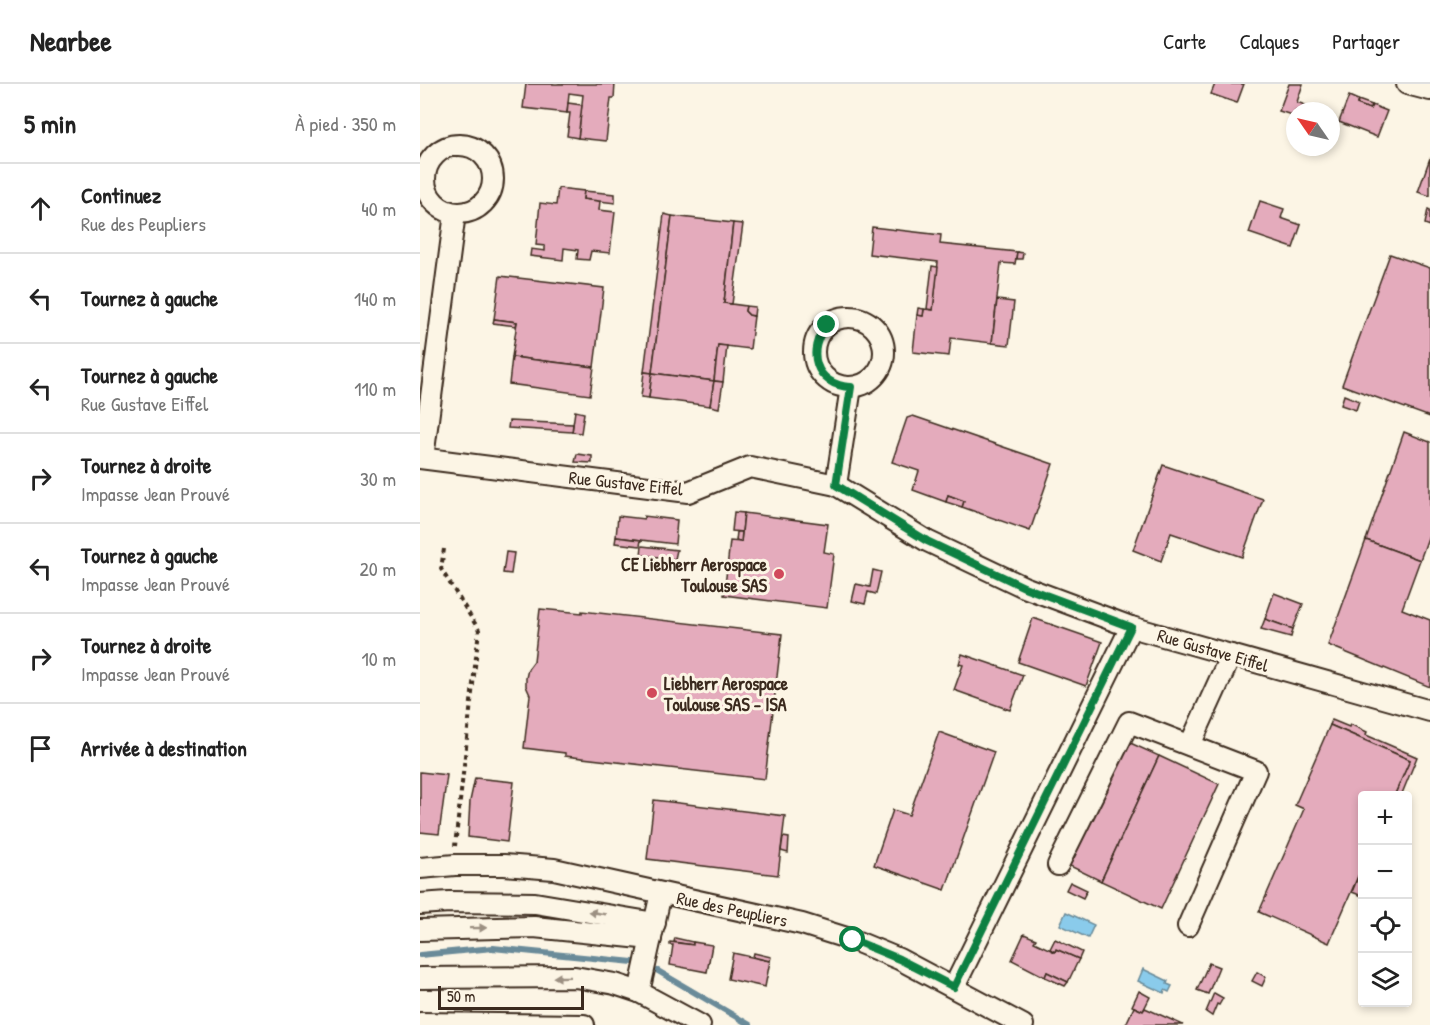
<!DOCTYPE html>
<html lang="fr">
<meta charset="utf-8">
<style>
:root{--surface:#fff;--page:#f6f6f6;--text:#222;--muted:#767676;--line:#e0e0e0}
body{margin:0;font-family:"Patrick Hand",sans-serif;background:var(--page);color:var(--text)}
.controls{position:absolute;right:18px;bottom:18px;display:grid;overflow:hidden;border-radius:6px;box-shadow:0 3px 9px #0003}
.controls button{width:54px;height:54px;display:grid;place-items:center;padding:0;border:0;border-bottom:2px solid var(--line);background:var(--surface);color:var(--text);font:30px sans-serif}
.compass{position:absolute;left:866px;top:18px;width:54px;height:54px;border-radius:50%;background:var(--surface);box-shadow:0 3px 9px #0003;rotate:304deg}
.scale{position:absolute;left:18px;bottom:15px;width:146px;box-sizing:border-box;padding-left:6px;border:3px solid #3b2a1e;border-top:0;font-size:16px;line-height:21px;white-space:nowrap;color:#3b2a1e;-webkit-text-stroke:4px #fcf5e5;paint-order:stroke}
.stop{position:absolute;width:18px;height:18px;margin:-14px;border:4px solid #0b8043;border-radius:50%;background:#fff}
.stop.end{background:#0b8043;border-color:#fff;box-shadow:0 2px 6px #0008}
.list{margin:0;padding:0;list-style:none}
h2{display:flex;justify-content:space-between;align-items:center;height:78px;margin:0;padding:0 24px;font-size:26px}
h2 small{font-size:20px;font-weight:400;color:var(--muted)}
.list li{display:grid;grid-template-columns:39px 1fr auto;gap:18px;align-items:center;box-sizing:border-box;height:90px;padding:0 24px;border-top:2px solid var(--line)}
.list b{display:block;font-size:22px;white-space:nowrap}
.list p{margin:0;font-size:20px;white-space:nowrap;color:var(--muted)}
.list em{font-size:20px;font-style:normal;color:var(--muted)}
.icon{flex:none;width:33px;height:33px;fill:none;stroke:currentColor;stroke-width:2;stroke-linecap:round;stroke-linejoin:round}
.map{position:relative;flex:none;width:1010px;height:941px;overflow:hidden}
header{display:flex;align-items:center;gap:36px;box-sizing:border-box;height:84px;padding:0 30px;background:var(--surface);border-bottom:2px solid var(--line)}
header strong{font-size:28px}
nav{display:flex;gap:33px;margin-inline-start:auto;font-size:21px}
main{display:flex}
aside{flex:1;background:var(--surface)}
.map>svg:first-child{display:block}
.water{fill:#8acbeb;stroke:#6a8b99;stroke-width:1.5}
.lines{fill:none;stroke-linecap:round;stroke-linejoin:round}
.stream{stroke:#6a8b99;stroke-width:6}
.building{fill:#e4abbc;stroke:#3b2a1e;stroke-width:1.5}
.minor-casing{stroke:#3b2a1e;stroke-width:24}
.path{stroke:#3b2a1e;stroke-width:4;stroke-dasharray:4.5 4.5;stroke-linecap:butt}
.minor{stroke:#fcf5e5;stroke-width:20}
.oneway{fill:#9c9082}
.route{stroke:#0b8043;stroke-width:8}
.poi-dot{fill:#d1495b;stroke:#fcf5e5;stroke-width:2}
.labels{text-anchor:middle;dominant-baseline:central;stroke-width:6;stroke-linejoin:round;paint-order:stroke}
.street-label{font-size:18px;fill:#3b2a1e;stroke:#fcf5e5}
.poi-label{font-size:18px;font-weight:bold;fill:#3b2a1e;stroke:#fcf5e5;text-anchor:end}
</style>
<header>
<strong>Nearbee</strong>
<nav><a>Carte</a><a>Calques</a><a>Partager</a></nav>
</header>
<main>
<aside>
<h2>5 min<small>À pied · 350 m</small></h2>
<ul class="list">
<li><svg class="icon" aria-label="ahead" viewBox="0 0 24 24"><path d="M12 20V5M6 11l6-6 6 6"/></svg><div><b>Continuez</b><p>Rue des Peupliers</p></div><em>40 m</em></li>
<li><svg class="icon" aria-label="left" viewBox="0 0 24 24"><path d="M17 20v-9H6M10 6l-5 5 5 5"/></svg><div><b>Tournez à gauche</b></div><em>140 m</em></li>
<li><svg class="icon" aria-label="left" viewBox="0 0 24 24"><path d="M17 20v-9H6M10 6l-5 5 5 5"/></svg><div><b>Tournez à gauche</b><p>Rue Gustave Eiffel</p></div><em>110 m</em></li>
<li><svg class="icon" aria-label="right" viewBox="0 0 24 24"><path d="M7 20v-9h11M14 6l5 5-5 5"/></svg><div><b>Tournez à droite</b><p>Impasse Jean Prouvé</p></div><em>30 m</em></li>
<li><svg class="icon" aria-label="left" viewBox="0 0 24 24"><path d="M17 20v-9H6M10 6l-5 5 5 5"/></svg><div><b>Tournez à gauche</b><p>Impasse Jean Prouvé</p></div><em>20 m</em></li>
<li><svg class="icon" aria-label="right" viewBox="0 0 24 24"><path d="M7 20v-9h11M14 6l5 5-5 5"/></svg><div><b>Tournez à droite</b><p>Impasse Jean Prouvé</p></div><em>10 m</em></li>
<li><svg class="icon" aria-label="arrive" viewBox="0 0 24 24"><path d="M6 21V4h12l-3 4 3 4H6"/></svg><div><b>Arrivée à destination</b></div></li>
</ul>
</aside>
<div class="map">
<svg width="1010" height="941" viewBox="0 0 1010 941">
<rect width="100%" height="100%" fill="#fcf5e5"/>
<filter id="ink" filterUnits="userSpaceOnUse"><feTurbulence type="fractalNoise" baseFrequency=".0167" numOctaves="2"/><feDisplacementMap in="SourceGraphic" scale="12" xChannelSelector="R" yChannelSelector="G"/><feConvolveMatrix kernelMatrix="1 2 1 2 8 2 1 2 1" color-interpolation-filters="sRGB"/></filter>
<g filter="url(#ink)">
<g class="water">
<path d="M646 828 674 841 668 854 640 841Z"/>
<path d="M723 885 748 897 747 900 752 902 749 908 745 906 744 909 718 897Z"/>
</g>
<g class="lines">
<g class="stream">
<path d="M0 871 73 864 213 878"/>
<path d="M238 887 330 941"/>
</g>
</g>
<g class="building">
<path d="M106 0H195L194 14H191L186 57 158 54 163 11 149 9 147 29 103 24Z"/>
<path d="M795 0H824L817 19 791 10Z"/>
<path d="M869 0H883L877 18 885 21 883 27H875V32L859 27Z"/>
<path d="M929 12 938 16 937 20 950 25 952 21 967 27 957 53 919 38Z"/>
<path d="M938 16 952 21 950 25 937 20Z"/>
<path d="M148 19 162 21 158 54 147 52 150 29H147Z"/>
<path d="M1010 74V112L998 108Z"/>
<path d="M138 104 164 107 163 115 180 117 179 126 195 128 190 169 171 167 169 176 157 175 158 166 144 164 143 176 110 172 111 165 125 167V162L116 161 120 119 136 121Z"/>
<path d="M164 107 195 110V119L163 115Z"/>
<path d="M840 117 864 125 861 134 881 141 873 164 829 149Z"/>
<path d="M1008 125 1010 126V142L1005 140Z"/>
<path d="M244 130 252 132 232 289 224 288Z"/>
<path d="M252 132 313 139 304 219 326 222 325 227 329 231 334 232 330 265 298 261 294 297 232 289Z"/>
<path d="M313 139 323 140 312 220 304 219Z"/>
<path d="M452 143 521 151 520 160 597 168 595 180 581 179 572 259 531 254 529 272 493 268 497 231 503 232 504 225 513 226 518 178 449 170Z"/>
<path d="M597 168 603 169 602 175H596Z"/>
<path d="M970 170 1010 184V333L922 301Z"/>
<path d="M512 182 518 183 513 226 507 225Z"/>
<path d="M80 192 184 204 174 283 92 273 97 238 74 235Z"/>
<path d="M577 216 594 218 589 261 572 259Z"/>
<path d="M326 222 335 223 334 232 329 231 325 227Z"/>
<path d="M498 224 504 225 503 232 497 231Z"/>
<path d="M74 235 97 238 96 242 73 239Z"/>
<path d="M298 261 307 262 303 298 294 297Z"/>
<path d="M92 273 174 283 170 311 89 300Z"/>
<path d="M224 288 232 289 229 314 221 313Z"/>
<path d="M232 289 294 297 290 322 229 314Z"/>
<path d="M294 297 303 298 299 324 290 322Z"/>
<path d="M924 311 939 317 936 326 921 321Z"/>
<path d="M155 327 164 329 161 349 152 348Z"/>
<path d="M493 332 633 380 610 447 542 423 544 417 528 411 526 418 493 406 499 387 472 378 487 334Z"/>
<path d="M89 337 153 340 152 348 88 344Z"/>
<path d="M984 348 1010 358V448L1000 476 946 456Z"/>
<path d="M157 370 172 372V379L155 378Z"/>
<path d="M743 381 843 415 822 473 751 449 741 477 713 466Z"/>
<path d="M528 411 544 417 542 423 526 418Z"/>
<path d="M314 428 324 429 322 448 312 447Z"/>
<path d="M324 429 408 440 404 468 414 470 407 524 304 511 310 457 321 458Z"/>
<path d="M198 432 224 435V432L257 436 255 460 196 453Z"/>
<path d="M317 448H322L321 458 316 457Z"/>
<path d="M196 453 221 456 220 462 195 459Z"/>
<path d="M946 456 1000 476 982 525 1010 536V603L908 561Z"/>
<path d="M222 462 257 466 255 475 221 471Z"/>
<path d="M86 468 94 469 91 490 83 489Z"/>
<path d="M453 486 461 488 456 510 448 508 445 520 432 517 436 500 450 503Z"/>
<path d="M854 509 883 520 873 545 845 535Z"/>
<path d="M120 525 162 529V527L362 550 345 695 145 672V669L104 664 110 611 106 602V594L108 585 114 577Z"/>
<path d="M613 534 682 558 666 602 598 578Z"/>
<path d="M845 535 873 545 871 553 841 545Z"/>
<path d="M542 570 603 591 590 626 534 606 543 581 539 580Z"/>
<path d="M912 636 929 643 930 640 947 648 946 651 997 673 981 712H974L990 676 910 641Z"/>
<path d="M910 641 990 676 974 712H942V783L909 859 839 828 884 725 875 721Z"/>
<path d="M519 648 574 668 525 806 454 781 473 726 489 731Z"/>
<path d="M706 657 739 672 681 797 648 781Z"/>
<path d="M739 672 799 700 741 825 681 797Z"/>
<path d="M0 688 27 691 19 750 0 748Z"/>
<path d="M55 694 94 698 87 758 48 753 50 717Z"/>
<path d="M234 716 365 732 358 791 227 775Z"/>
<path d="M363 753 369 754 368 769 361 767Z"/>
<path d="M942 783V812L932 808Z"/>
<path d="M650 798 667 806 663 814 646 806Z"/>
<path d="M604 850 616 855 614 858 635 868 636 865 659 875 648 898 627 888 625 893 592 876Z"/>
<path d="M255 854 273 858V861L254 858Z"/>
<path d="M635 855 662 868 659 875 636 865 635 868 630 865Z"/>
<path d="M250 858 273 861V858L292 861 287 888 250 881 253 861H250Z"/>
<path d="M313 869 350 877 345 903 308 895Z"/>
<path d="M334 869 351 873 350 877 333 873Z"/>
<path d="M789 879 799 883 788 910 777 906Z"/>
<path d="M627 888 648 898 645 902 625 893Z"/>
<path d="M837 888 846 893 842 902 832 897Z"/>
<path d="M719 907 730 913 723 927 712 922Z"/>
<path d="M794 909 803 914 799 921 797 920 792 932 786 928Z"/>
<path d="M714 923 723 927 725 924 763 941H710L706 940Z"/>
</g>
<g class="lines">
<defs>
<g id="minor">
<path d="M987 0 1010 6"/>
<circle cx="39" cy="95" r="34"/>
<circle cx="429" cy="268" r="35"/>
<path d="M0 374 268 408 330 383 416 401 507 457 604 503 711 543 1010 627"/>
<path d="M3 374 35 129"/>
<path d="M416 401 431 303"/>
<path d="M770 661 811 571"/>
<path d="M638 781 709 638 836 687 768 842"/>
<path d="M0 784 35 781H84L134 785 382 840 433 856 479 875 603 941"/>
<path d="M241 809 219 908 280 941"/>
<path d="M0 820 29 818 115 819 235 839"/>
<path d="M0 846 114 843 231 855"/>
<path d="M0 894 155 893 195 900 219 908"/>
<path d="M534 903 711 543"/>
<path d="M0 939 164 941"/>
</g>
</defs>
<use href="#minor" class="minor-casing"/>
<path class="path" d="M24 465 21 485 59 546 35 762"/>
<use href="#minor" class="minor"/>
</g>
<defs><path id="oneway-solid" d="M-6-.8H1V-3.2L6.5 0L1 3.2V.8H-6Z" transform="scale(1.5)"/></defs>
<g class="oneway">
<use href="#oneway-solid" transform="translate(177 829) rotate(-171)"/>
<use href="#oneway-solid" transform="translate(58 844) rotate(-1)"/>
<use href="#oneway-solid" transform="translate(142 893) rotate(179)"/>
</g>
</g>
<g class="lines" filter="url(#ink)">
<path class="route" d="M407 241C385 266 395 302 431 303L416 401 507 457 604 503 711 543 534 903 479 875 433 856"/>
</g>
<g class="poi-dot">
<circle cx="359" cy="490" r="6"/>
<circle cx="232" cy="609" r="6"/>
</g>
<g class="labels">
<g class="street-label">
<text transform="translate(206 399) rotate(6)">Rue Gustave Eiffel</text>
<text transform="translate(793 566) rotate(16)">Rue Gustave Eiffel</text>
<text transform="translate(312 825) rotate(12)">Rue des Peupliers</text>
</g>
<g class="poi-label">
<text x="347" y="480">CE Liebherr Aerospace<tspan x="347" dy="21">Toulouse SAS</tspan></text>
<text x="244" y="599" text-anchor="start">Liebherr Aerospace<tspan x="244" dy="21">Toulouse SAS - ISA</tspan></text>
</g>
</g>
</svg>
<div class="controls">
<button>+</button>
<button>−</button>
<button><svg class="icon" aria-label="locate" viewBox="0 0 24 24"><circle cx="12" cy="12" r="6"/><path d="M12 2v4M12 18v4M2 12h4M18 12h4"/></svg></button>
<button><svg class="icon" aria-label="layers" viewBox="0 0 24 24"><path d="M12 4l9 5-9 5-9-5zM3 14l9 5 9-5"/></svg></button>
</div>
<svg class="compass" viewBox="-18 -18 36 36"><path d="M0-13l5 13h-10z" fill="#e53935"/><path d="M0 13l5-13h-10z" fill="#767676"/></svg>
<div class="scale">50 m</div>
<div class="stop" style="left:433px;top:856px"></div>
<div class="stop end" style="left:407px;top:241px"></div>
</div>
</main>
